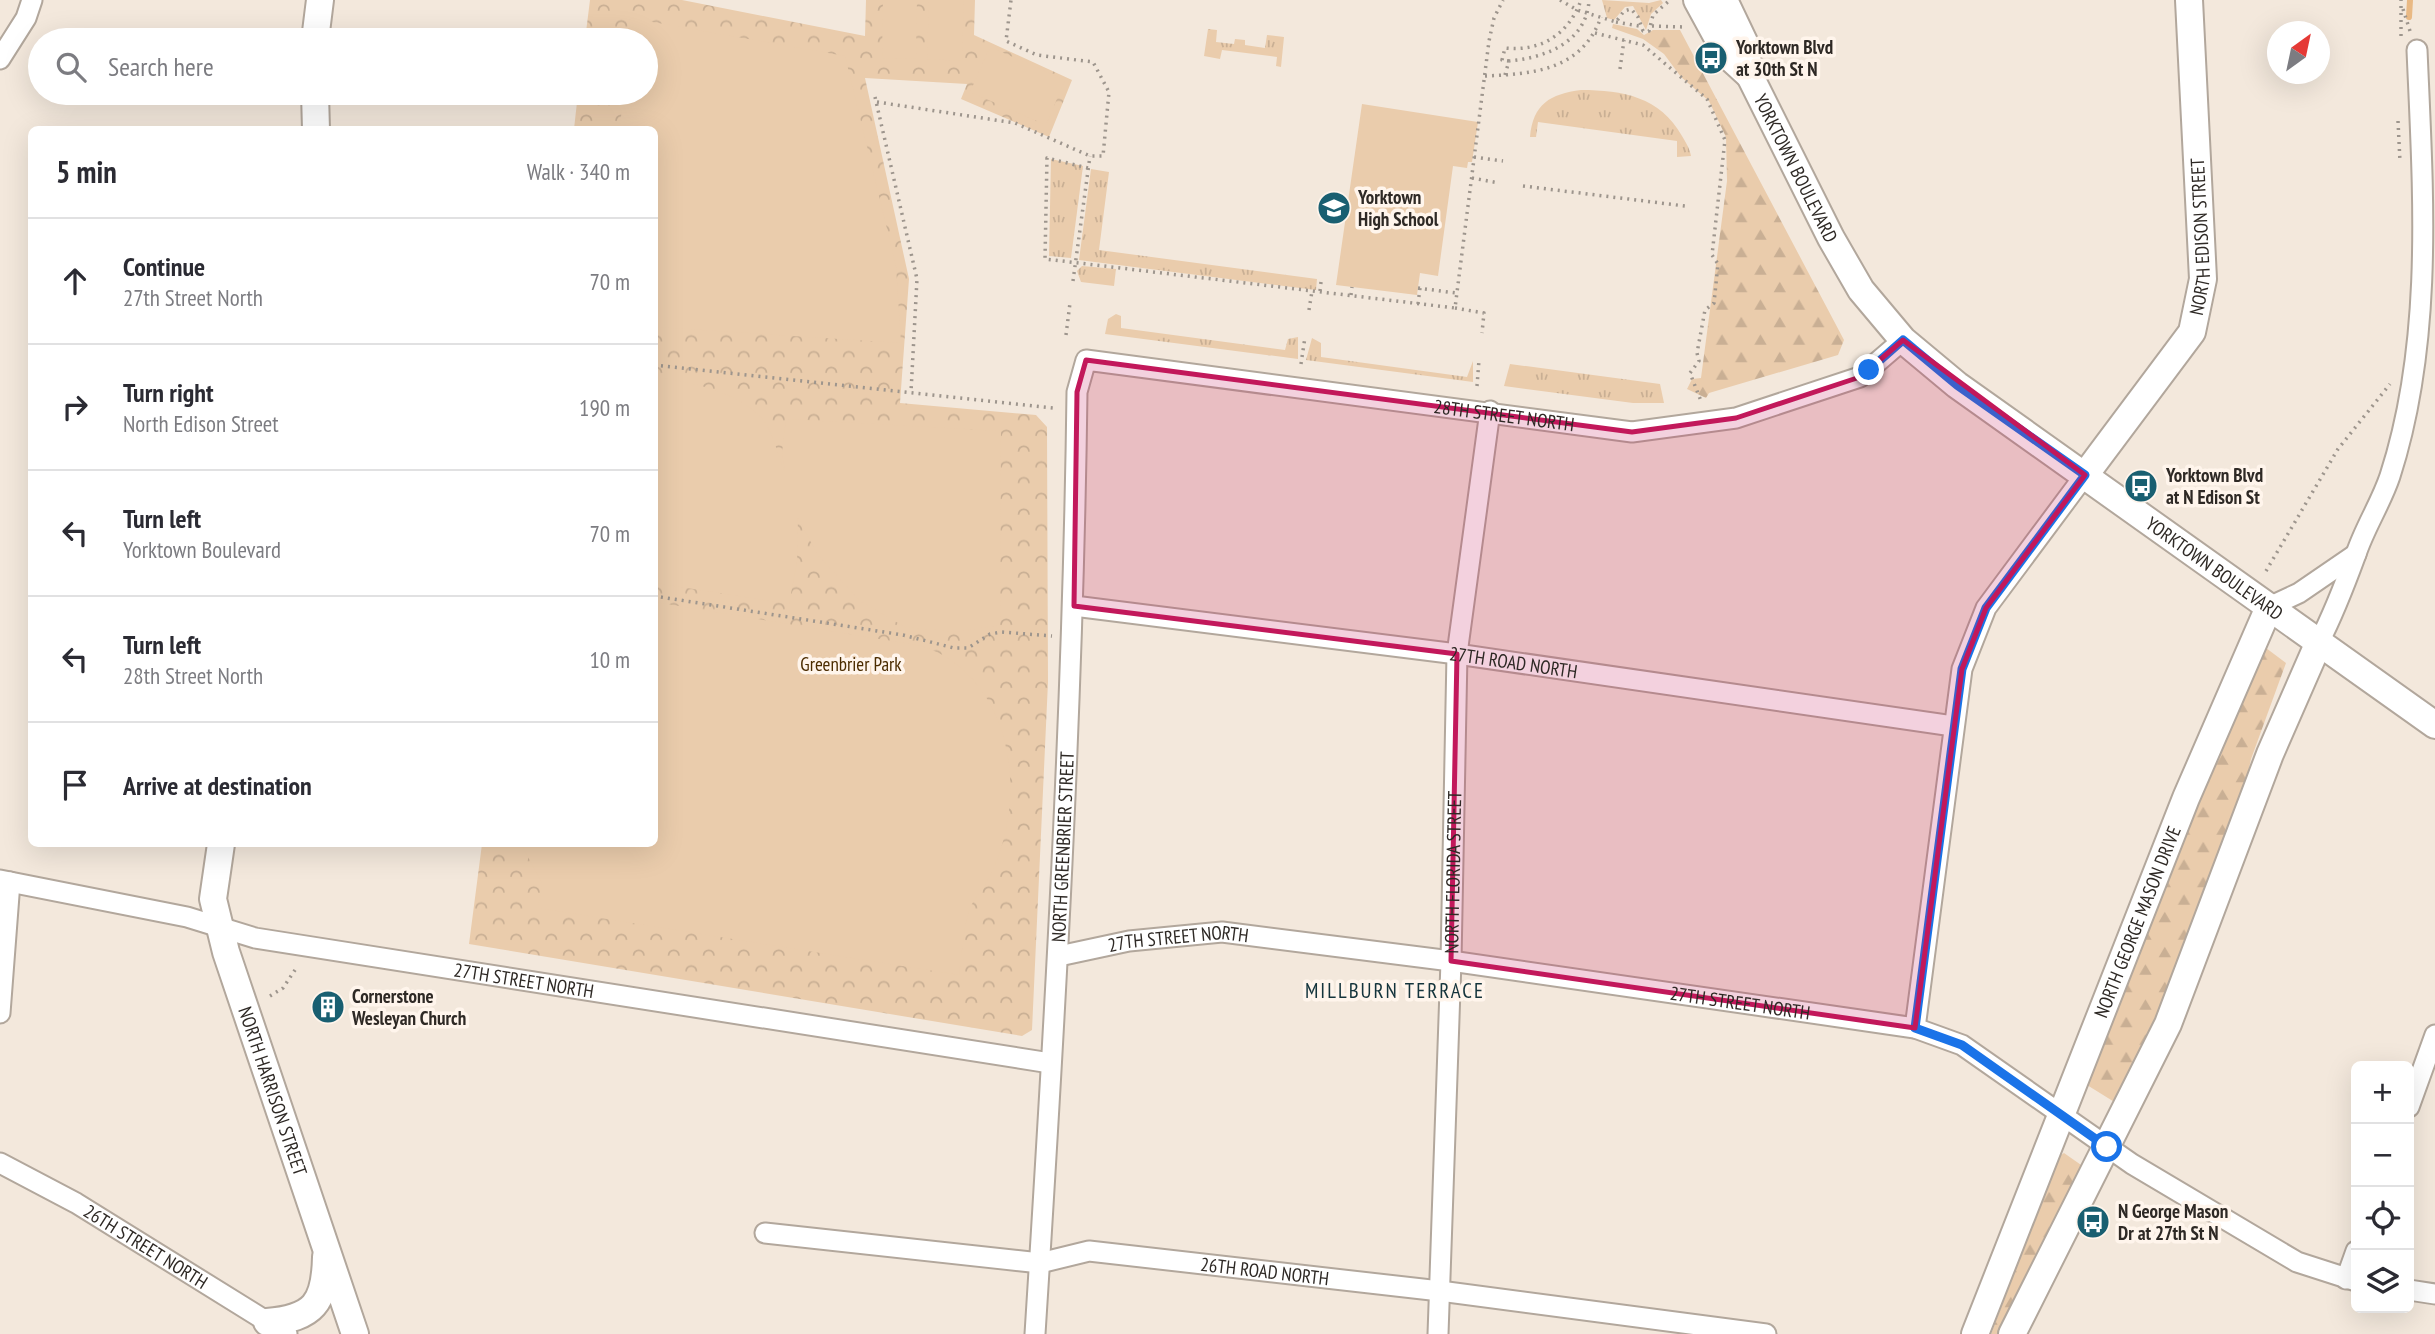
<!DOCTYPE html>
<meta charset="utf-8">
<style>
:root{--surface:#fff;--page:#f7f7f7;--text:#2b2b33;--muted:#7c7c81;--line:#e1e1e2}
body{margin:0;font-family:"PT Sans Narrow",sans-serif;background:var(--page);color:var(--text)}
.controls{position:absolute;right:21px;bottom:21px;display:grid;overflow:hidden;border-radius:10px;box-shadow:0 7px 28px #0002}
.controls button{width:63px;height:63px;display:grid;place-items:center;padding:0;border:0;border-bottom:2px solid var(--line);background:var(--surface);color:var(--text);font:35px sans-serif}
.compass{position:absolute;left:2267px;top:21px;width:63px;height:63px;border-radius:50%;background:var(--surface);box-shadow:0 7px 28px #0002;rotate:33deg}
.stop{position:absolute;width:21px;height:21px;margin:-16px;border:5px solid #1a73e8;border-radius:50%;background:#fff}
.stop.end{background:#1a73e8;border-color:#fff;box-shadow:0 2px 7px #0008}
.list{margin:0;padding:0;list-style:none}
h2{display:flex;justify-content:space-between;align-items:center;height:91px;margin:0;padding:0 28px;font-size:30px}
h2 small{font-size:23px;font-weight:400;color:var(--muted)}
.list li{display:grid;grid-template-columns:46px 1fr auto;gap:21px;align-items:center;box-sizing:border-box;height:126px;padding:0 28px;border-top:2px solid var(--line)}
.list b{display:block;font-size:26px;white-space:nowrap}
.list p{margin:0;font-size:23px;white-space:nowrap;color:var(--muted)}
.list em{font-size:23px;font-style:normal;color:var(--muted)}
.icon{flex:none;width:38px;height:38px;fill:none;stroke:currentColor;stroke-width:2;stroke-linecap:round;stroke-linejoin:round}
.map{position:relative;flex:none;width:2435px;height:1334px;overflow:hidden}
.search{position:absolute;background:var(--surface);box-shadow:0 7px 28px #0002;left:28px;top:28px;width:630px;height:77px;display:flex;align-items:center;gap:18px;box-sizing:border-box;padding:0 24px;border-radius:38px;color:var(--muted);font-size:26px}
.panel{position:absolute;background:var(--surface);box-shadow:0 7px 28px #0002;left:28px;top:126px;width:630px;height:721px;border-radius:10px}
.map>svg:first-child{display:block}
.grass{fill:url(#grass-tufts)}
.forest{fill:url(#forest-firs)}
.park{fill:url(#park-crowns)}
.pitch{fill:#eaccac}
.lines{fill:none;stroke-linecap:round;stroke-linejoin:round}
.stream{stroke:#e9b984;stroke-width:6}
.street-casing{stroke:#b2a79c;stroke-width:23}
.secondary-casing{stroke:#b2a79c;stroke-width:30}
.path{stroke:#9d958d;stroke-width:3.5;stroke-dasharray:2 5;stroke-linecap:butt}
.street{stroke:#fff;stroke-width:19}
.secondary{stroke:#fff;stroke-width:26}
.route{stroke:#1a73e8;stroke-width:9}
.marked{fill:#c2185b;fill-opacity:0.2;stroke:#c2185b;stroke-width:5;stroke-linejoin:round}
.labels{text-anchor:middle;dominant-baseline:central;stroke-width:7;stroke-linejoin:round;paint-order:stroke}
.poi-label{font-size:19px;font-weight:bold;fill:#2e2925;stroke:#fff5ec;text-anchor:start}
.street-label{font-size:19px;fill:#2e2925;stroke:#fff5ec}
.park-label{font-size:19px;fill:#4b2c00;stroke:#fff5ec}
.neighbourhood-label{font-size:21px;letter-spacing:2px;fill:#14343c;stroke:#fff5ec}
</style>
<div class="map">
<svg width="2435" height="1334" viewBox="0 0 2435 1334">
<defs>
<pattern id="grass-tufts" width="24" height="20" patternUnits="userSpaceOnUse" patternTransform="scale(1.75)"><rect width="24" height="20" fill="#eaccac"/><path d="M3 7l-1-3M5 7V3M7 7l1-3M15 17l-1-3M17 17v-4M19 17l1-3" fill="none" stroke="#c9af94"/></pattern>
<pattern id="forest-firs" width="22" height="20" patternUnits="userSpaceOnUse" patternTransform="scale(1.75)"><rect width="22" height="20" fill="#eaccac"/><path d="M5 1l3.5 6h-7zM16 11l3.5 6h-7z" fill="#c9af94"/></pattern>
<pattern id="park-crowns" width="20" height="18" patternUnits="userSpaceOnUse" patternTransform="scale(1.75)"><rect width="20" height="18" fill="#eaccac"/><path d="M2 6a3 3 0 1 1 6 0M12 15a3 3 0 1 1 6 0" fill="none" stroke="#c9af94"/></pattern>
</defs>
<rect width="100%" height="100%" fill="#f3e8dc"/>
<g class="grass">
<path d="M1602 0 1649 3 1661 0 1663 3 1651 14 1646 30 1633 6 1625 7 1614 20 1607 18Z"/>
<path d="M1208 29 1217 30 1216 42 1234 44 1235 39 1245 40V45L1265 48 1267 35 1284 37 1281 67 1276 66 1277 57 1222 50 1220 59 1204 56Z"/>
<path d="M1581 90C1623 90 1660 97 1682 136 1686 143 1690 149 1691 156L1677 157V141L1538 122 1536 137H1530C1533 104 1550 94 1581 90Z"/>
<path d="M1051 159 1083 166 1071 258 1049 256Z"/>
<path d="M1091 169 1109 172 1099 250 1317 279 1316 290 1079 260Z"/>
<path d="M1082 266 1116 269 1114 286 1081 282 1077 271Z"/>
<path d="M1116 314 1121 316V328L1285 350 1288 339 1298 337V359L1105 334 1108 319Z"/>
<path d="M1312 338 1321 343V357L1467 377 1473 361V382L1306 360Z"/>
<path d="M1510 364 1660 384 1664 403H1633L1504 386Z"/>
</g>
<g class="forest">
<path d="M1613 24 1637 29 1644 35 1653 30H1680L1844 340 1838 355 1709 393 1706 398 1687 389 1692 379 1701 378 1727 181 1726 137 1709 101 1681 77 1664 54 1643 39 1612 28Z"/>
<path d="M2258 647 2266 648 2286 663 2251 759 2245 787 2167 999 2116 1103 2087 1085Z"/>
<path d="M2064 1153 2084 1167 2002 1334H1991L2058 1157Z"/>
</g>
<path class="park" d="M590 0H682L865 36 866 0H975L974 35 1072 80 1049 137 961 99 967 84 865 78 909 279 900 403 1036 415 1047 427 1048 682 1032 1030 1022 1036 469 944 482 844H654V130L574 129 578 93H646V40H585Z"/>
<g class="pitch">
<path d="M883 0H917L916 59 882 58Z"/>
<path d="M929 0H964L962 61 927 59Z"/>
<path d="M630 18 845 56 896 266 901 343 655 327 654 130 620 129 623 93H646V40H628Z"/>
<path d="M990 47 1065 80 1046 125 970 92Z"/>
<path d="M1362 104 1478 122 1472 162H1468L1467 168 1453 166 1438 276 1420 273 1417 295 1336 285Z"/>
<path d="M655 377C690 382 740 391 764 421 774 434 778 457 785 472L782 452 786 419 1001 431 1000 625 956 632 905 627 860 601 817 554 798 517 797 562 789 604 655 583Z"/>
<path d="M655 602 922 646C999 672 1022 761 1005 834 1001 850 996 865 988 879 983 890 972 900 969 911 963 931 962 954 959 975L538 908 542 883 521 844H654Z"/>
</g>
<g class="lines">
<path class="stream" d="M2409 17 2410 0"/>
<defs>
<g id="street">
<path d="M0 59 26 18 32 0"/>
<path id="s1" d="M1074 606 1457 654 1953 726"/>
<path d="M2269 607 2299 593 2356 554"/>
<path d="M2319 642C2334 613 2345 584 2356 554 2365 527 2381 503 2390 476 2434 340 2423 191 2417 50"/>
<path id="s2" d="M0 880 187 917 255 938 1050 1063"/>
<path id="s3" d="M1059 956 1129 941 1222 932 1451 961 1915 1028 1962 1045 2132 1164 2297 1262 2356 1281"/>
<path d="M0 1013 10 882"/>
<path d="M1915 1028 1962 669 1986 608 2085 475"/>
<path d="M2409 1107 2435 1035"/>
<path id="s4" d="M0 1163 76 1203 287 1334"/>
<path id="s5" d="M765 1233 1040 1263 1089 1251 1440 1291 1766 1334"/>
<path d="M2346 1279 2356 1251"/>
<path d="M2409 1290 2435 1294"/>
<path id="s6" d="M1035 1334C1055 1020 1073 706 1077 392L1086 360 1632 432 1736 418 1860 377 1903 340"/>
<path id="s7" d="M1438 1334 1451 961 1457 654 1490 411"/>
</g>
<g id="secondary">
<path d="M1697 0 1727 55 1750 76"/>
<path id="s8" d="M1724 0 1745 44 1750 76 1831 238 1861 290 1903 340 1957 385 2435 725"/>
<path d="M315 40 320 0"/>
<path d="M315 93 316 130"/>
<path id="s9" d="M2085 475 2192 332 2203 279 2189 0"/>
<path id="s10" d="M221 844 213 899 226 952 355 1334"/>
<path d="M267 1322C314 1318 325 1303 326 1257"/>
<path id="s11" d="M1975 1334 2186 798 2269 607"/>
<path d="M2012 1334 2168 1024 2270 754 2319 642"/>
</g>
</defs>
<use href="#street" class="street-casing"/>
<use href="#secondary" class="secondary-casing"/>
<g class="path">
<path d="M1560 0 1577 10 1616 22 1624 11 1631 9 1638 17 1643 31H1649L1653 15 1670 0"/>
<path d="M2403 9 2410 31"/>
<path d="M1616 22 1639 26"/>
<path d="M1652 26 1685 27"/>
<path d="M1595 33 1643 45 1707 99 1725 140 1712 255 1718 264 1714 303 1705 310 1697 353 1699 361 1690 373 1701 401"/>
<path d="M2401 36V0"/>
<path d="M1509 61 1502 60 1505 48C1541 52 1569 34 1581 0"/>
<path d="M1620 69 1624 40"/>
<path d="M1505 75 1509 61C1545 58 1587 42 1589 0"/>
<path d="M1485 76C1534 74 1582 70 1601 17"/>
<path d="M875 97 917 279 911 392"/>
<path d="M877 102 1015 123 1090 156H1103L1109 92 1093 62 1037 55 1006 41 1011 0"/>
<path d="M2398 121 2400 162"/>
<path d="M1474 157 1503 161"/>
<path d="M1088 168 1047 158 1045 259 1455 308 1489 41 1494 18 1503 0"/>
<path d="M1472 178 1499 183"/>
<path d="M1523 186 1685 206"/>
<path d="M1073 281 1090 156"/>
<path d="M1418 288 1456 293"/>
<path d="M1320 291 1321 282"/>
<path d="M1351 295 1352 287"/>
<path d="M1418 304 1420 288"/>
<path d="M1455 308 1484 313 1482 333"/>
<path d="M1309 310 1312 291"/>
<path d="M1066 335 1070 303"/>
<path d="M1301 364 1305 337"/>
<path d="M654 365 1053 408"/>
<path d="M1477 386 1479 360"/>
<path d="M2266 571 2338 449 2390 384"/>
<path d="M654 596 903 635 954 648H968L990 634 1002 632 1052 636"/>
<path d="M270 996 283 988 297 967"/>
</g>
<use href="#street" class="street"/>
<use href="#secondary" class="secondary"/>
</g>
<g class="lines">
<path class="route" d="M1869 370 1903 340 1957 385 2085 475 1986 608 1962 669 1915 1028 1962 1045 2107 1147"/>
</g>
<path class="marked" d="M1903 340 2085 475 1986 608 1962 669 1915 1028 1451 961 1457 654 1074 606 1077 392 1086 360 1632 432 1736 418 1860 377Z"/>
<defs>
<symbol id="bus-disc" viewBox="-11 -11 22 22"><circle r="9.5" fill="#195f71" stroke="#fff5ec"/><path d="M-5-6H5V4H4V6H2V4H-2V6H-4V4H-5ZM-3.5-4V0h7V-4ZM-3.5 1.2v1.5H-2V1.2ZM2 1.2v1.5H3.5V1.2Z" fill="#fff"/></symbol>
<symbol id="school-disc" viewBox="-11 -11 22 22"><circle r="9.5" fill="#195f71" stroke="#fff5ec"/><path d="M0-5L7-2L0 1L-7-2ZM-4 1L0 2.5L4 1V4Q0 6-4 4Z" fill="#fff"/></symbol>
<symbol id="building-disc" viewBox="-11 -11 22 22"><circle r="9.5" fill="#195f71" stroke="#fff5ec"/><path d="M-4-6H4V6H1V3H-1V6H-4ZM-2.5-4.3h1.7v1.8h-1.7ZM.8-4.3h1.7v1.8H.8ZM-2.5-1h1.7V.8h-1.7ZM.8-1h1.7V.8H.8Z" fill="#fff"/></symbol>
</defs>
<g fill-rule="evenodd">
<use href="#bus-disc" x="1692" y="39" width="38" height="38"/>
<use href="#school-disc" x="1315" y="189" width="38" height="38"/>
<use href="#bus-disc" x="2122" y="467" width="38" height="38"/>
<use href="#building-disc" x="309" y="988" width="38" height="38"/>
<use href="#bus-disc" x="2074" y="1203" width="38" height="38"/>
</g>
<g class="labels">
<g class="poi-label">
<text x="1736" y="47">Yorktown Blvd<tspan x="1736" dy="22">at 30th St N</tspan></text>
<text x="1358" y="197">Yorktown<tspan x="1358" dy="22">High School</tspan></text>
<text x="2166" y="475">Yorktown Blvd<tspan x="2166" dy="22">at N Edison St</tspan></text>
<text x="352" y="996">Cornerstone<tspan x="352" dy="22">Wesleyan Church</tspan></text>
<text x="2118" y="1211">N George Mason<tspan x="2118" dy="22">Dr at 27th St N</tspan></text>
</g>
<g class="street-label">
<text stroke="none"><textPath href="#s8" startOffset="184">YORKTOWN BOULEVARD</textPath></text>
<text stroke="none"><textPath href="#s9" startOffset="275">NORTH EDISON STREET</textPath></text>
<text stroke="none"><textPath href="#s6" startOffset="1398">28TH STREET NORTH</textPath></text>
<text stroke="none"><textPath href="#s8" startOffset="774">YORKTOWN BOULEVARD</textPath></text>
<text stroke="none"><textPath href="#s1" startOffset="443">27TH ROAD NORTH</textPath></text>
<text stroke="none"><textPath href="#s6" startOffset="488">NORTH GREENBRIER STREET</textPath></text>
<text stroke="none"><textPath href="#s7" startOffset="462">NORTH FLORIDA STREET</textPath></text>
<text stroke="none"><textPath href="#s11" startOffset="443">NORTH GEORGE MASON DRIVE</textPath></text>
<text stroke="none"><textPath href="#s3" startOffset="121">27TH STREET NORTH</textPath></text>
<text stroke="none"><textPath href="#s2" startOffset="534">27TH STREET NORTH</textPath></text>
<text stroke="none"><textPath href="#s3" startOffset="688">27TH STREET NORTH</textPath></text>
<text stroke="none"><textPath href="#s10" startOffset="257">NORTH HARRISON STREET</textPath></text>
<text stroke="none"><textPath href="#s4" startOffset="168">26TH STREET NORTH</textPath></text>
<text stroke="none"><textPath href="#s5" startOffset="504">26TH ROAD NORTH</textPath></text>
</g>
<g class="park-label">
<text x="851" y="664">Greenbrier Park</text>
</g>
<g class="neighbourhood-label">
<text x="1395" y="990">MILLBURN TERRACE</text>
</g>
</g>
</svg>
<div class="controls">
<button>+</button>
<button>−</button>
<button><svg class="icon" aria-label="locate" viewBox="0 0 24 24"><circle cx="12" cy="12" r="6"/><path d="M12 2v4M12 18v4M2 12h4M18 12h4"/></svg></button>
<button><svg class="icon" aria-label="layers" viewBox="0 0 24 24"><path d="M12 4l9 5-9 5-9-5zM3 14l9 5 9-5"/></svg></button>
</div>
<svg class="compass" viewBox="-18 -18 36 36"><path d="M0-13l5 13h-10z" fill="#e53935"/><path d="M0 13l5-13h-10z" fill="#7c7c81"/></svg>
<div class="stop" style="left:2107px;top:1147px"></div>
<div class="stop end" style="left:1869px;top:370px"></div>
<div class="search"><svg class="icon" aria-label="search" viewBox="0 0 24 24"><circle cx="10" cy="10" r="6"/><path d="M15 15l6 6"/></svg>Search here</div>
<section class="panel">
<h2>5 min<small>Walk · 340 m</small></h2>
<ul class="list">
<li><svg class="icon" aria-label="ahead" viewBox="0 0 24 24"><path d="M12 20V5M6 11l6-6 6 6"/></svg><div><b>Continue</b><p>27th Street North</p></div><em>70 m</em></li>
<li><svg class="icon" aria-label="right" viewBox="0 0 24 24"><path d="M7 20v-9h11M14 6l5 5-5 5"/></svg><div><b>Turn right</b><p>North Edison Street</p></div><em>190 m</em></li>
<li><svg class="icon" aria-label="left" viewBox="0 0 24 24"><path d="M17 20v-9H6M10 6l-5 5 5 5"/></svg><div><b>Turn left</b><p>Yorktown Boulevard</p></div><em>70 m</em></li>
<li><svg class="icon" aria-label="left" viewBox="0 0 24 24"><path d="M17 20v-9H6M10 6l-5 5 5 5"/></svg><div><b>Turn left</b><p>28th Street North</p></div><em>10 m</em></li>
<li><svg class="icon" aria-label="arrive" viewBox="0 0 24 24"><path d="M6 21V4h12l-3 4 3 4H6"/></svg><div><b>Arrive at destination</b></div></li>
</ul>
</section>
</div>
